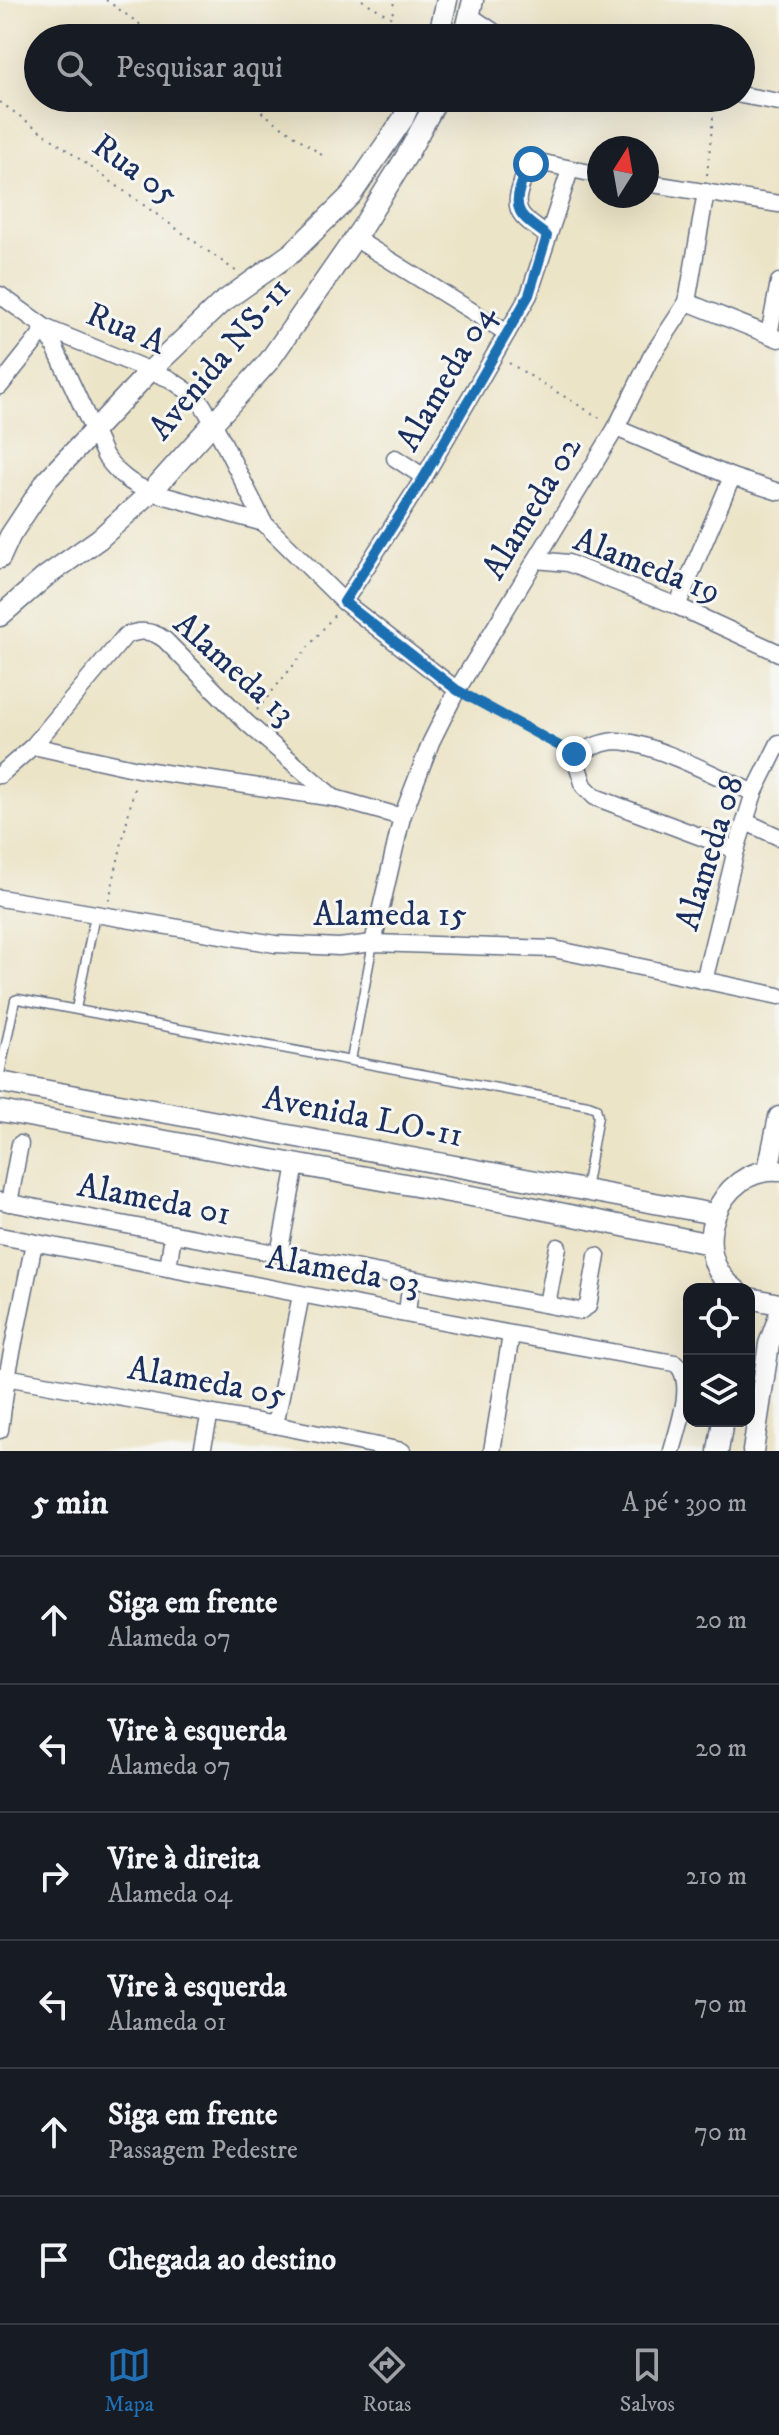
<!DOCTYPE html>
<html lang="pt">
<meta charset="utf-8">
<style>
:root{--surface:#171b24;--page:#20242c;--text:#f1f3f6;--muted:#9ea1a6;--line:#363941;--accent:#1f6fb2}
body{margin:0;font-family:"IM FELL DW Pica",serif;background:var(--page);color:var(--text)}
.controls{position:absolute;right:24px;bottom:24px;display:grid;overflow:hidden;border-radius:16px;box-shadow:0 8px 32px #0002}
.controls button{width:72px;height:72px;display:grid;place-items:center;padding:0;border:0;border-bottom:2px solid var(--line);background:var(--surface);color:var(--text);font:40px sans-serif}
.compass{position:absolute;left:587px;top:136px;width:72px;height:72px;border-radius:50%;background:var(--surface);box-shadow:0 8px 32px #0002;rotate:11deg}
.stop{position:absolute;width:24px;height:24px;margin:-18px;border:6px solid #1f6fb2;border-radius:50%;background:#fff}
.stop.end{background:#1f6fb2;border-color:#fff;box-shadow:0 2px 8px #0008}
.list{margin:0;padding:0;list-style:none}
h2{display:flex;justify-content:space-between;align-items:center;height:104px;margin:0;padding:0 32px;font-size:34px}
h2 small{font-size:26px;font-weight:400;color:var(--muted)}
.list li{display:grid;grid-template-columns:52px 1fr auto;gap:24px;align-items:center;box-sizing:border-box;height:128px;padding:0 32px;border-top:2px solid var(--line)}
.list b{display:block;font-size:30px;white-space:nowrap}
.list p{margin:0;font-size:26px;white-space:nowrap;color:var(--muted)}
.list em{font-size:26px;font-style:normal;color:var(--muted)}
.icon{flex:none;width:44px;height:44px;fill:none;stroke:currentColor;stroke-width:2;stroke-linecap:round;stroke-linejoin:round}
.map{position:relative;flex:none;width:779px;height:1451px;overflow:hidden}
.search{position:absolute;background:var(--surface);box-shadow:0 8px 32px #0002;left:24px;right:24px;top:24px;height:88px;display:flex;align-items:center;gap:20px;box-sizing:border-box;padding:0 28px;border-radius:44px;color:var(--muted);font-size:30px}
.sheet{height:872px;background:var(--surface)}
nav{display:flex;justify-content:space-around;align-items:center;box-sizing:border-box;height:112px;border-top:2px solid var(--line);background:var(--surface);font-size:22px;color:var(--muted)}
nav a{display:grid;justify-items:center;gap:4px}
nav .on{color:var(--accent)}
.map>svg:first-child{display:block}
.lines{fill:none;stroke-linecap:round;stroke-linejoin:round}
.service-casing{stroke:#646e83;stroke-width:11}
.minor-casing{stroke:#646e83;stroke-width:19}
.tertiary-casing{stroke:#646e83;stroke-width:23}
.path{stroke:#646e83;stroke-width:2;stroke-dasharray:2 6;stroke-linecap:butt}
.service{stroke:#fff;stroke-width:8}
.minor{stroke:#fff;stroke-width:16}
.tertiary{stroke:#fff;stroke-width:20}
.route{stroke:#1f6fb2;stroke-width:10}
.labels{text-anchor:middle;dominant-baseline:central;stroke-width:6;stroke-linejoin:round;paint-order:stroke}
.street-label{font-size:34px;fill:#1b2f5e;stroke:#f6f6f2}
</style>
<div class="map">
<svg width="779" height="1451" viewBox="0 0 779 1451">
<rect width="100%" height="100%" fill="#f6f6f2"/>
<filter id="ink" filterUnits="userSpaceOnUse"><feTurbulence type="fractalNoise" baseFrequency=".0125" numOctaves="2"/><feDisplacementMap in="SourceGraphic" scale="16" xChannelSelector="R" yChannelSelector="G"/><feConvolveMatrix kernelMatrix="1 2 1 2 8 2 1 2 1" color-interpolation-filters="sRGB"/></filter>
<filter id="wash" filterUnits="userSpaceOnUse"><feTurbulence type="fractalNoise" baseFrequency=".006" numOctaves="4" result="noise"/><feDisplacementMap in="SourceGraphic" scale="32" xChannelSelector="R" yChannelSelector="G"/><feGaussianBlur stdDeviation="1.8" result="paint"/><feColorMatrix in="noise" values="0 0 0 0 0 0 0 0 0 0 0 0 0 0 0 0 0 1.4 0 .05"/><feComposite in="paint" operator="in"/></filter>
<g filter="url(#wash)">
<rect width="100%" height="100%" fill="#ece4c7"/>
</g>
<g filter="url(#ink)">
<g class="lines">
<defs>
<g id="service">
<path d="M76 1009 95 915"/>
<path d="M351 1060 373 943"/>
<path d="M0 1074 15 1000 18 999 588 1105 596 1108 598 1116 585 1190"/>
</g>
<g id="minor">
<path d="M470 16 503 38"/>
<path d="M741 95 779 102"/>
<path d="M647 183 779 204"/>
<path d="M547 236C529 221 511 215 520 189 523 179 525 171 531 164L539 162 599 175"/>
<path d="M364 244 507 333"/>
<path d="M0 295 46 328 170 379 189 392 202 404 213 422 264 523 151 492C130 484 118 474 105 456L46 328"/>
<path d="M687 302 779 339"/>
<path d="M769 335 779 282"/>
<path d="M0 386 46 328"/>
<path d="M616 428 732 477 779 492"/>
<path d="M395 458 424 477"/>
<path d="M264 523 344 602 457 690"/>
<path d="M536 560 568 563 677 606 779 653"/>
<path d="M344 602 424 477 529 295 570 170"/>
<path d="M677 606 732 477"/>
<path d="M33 746 138 769 334 798 402 817"/>
<path d="M0 775 33 746 125 636C140 629 152 630 165 640L247 723 334 798"/>
<path d="M746 822 779 837"/>
<path d="M736 850 595 797 584 786 574 754C588 749 603 741 617 741 652 742 720 778 754 793"/>
<path d="M0 898 275 944 339 947 373 943 554 949 779 996"/>
<path d="M373 943 402 817 431 742 457 690 616 428 651 357 687 302 706 192"/>
<path d="M704 981 736 850 754 793 779 743"/>
<path d="M0 1201 580 1311 588 1306 597 1256"/>
<path d="M9 1203 20 1144"/>
<path d="M0 1236C225 1278 449 1325 675 1363 697 1379 678 1428 672 1451"/>
<path d="M279 1254 296 1165"/>
<path d="M168 1268 173 1234"/>
<path d="M547 1304 558 1247"/>
<path d="M407 1313 411 1279"/>
<path d="M0 1376 275 1425 402 1451"/>
<path d="M275 1425 301 1295"/>
<path d="M0 1430 7 1377 34 1243"/>
<path d="M202 1451 210 1413"/>
<path d="M492 1451 511 1335"/>
</g>
<g id="tertiary">
<path d="M438 38 447 0"/>
<path d="M464 38 473 0"/>
<path d="M0 558 10 536 47 480 149 372 220 304 293 252 351 195 403 119 412 98"/>
<path d="M0 616 45 577 99 539 151 492 269 361 363 226 407 155 438 98"/>
<path d="M0 1082 714 1214"/>
<path d="M0 1111 521 1205 710 1244"/>
<path d="M768 1170 779 1117"/>
<path d="M735 1289C685 1253 718 1166 779 1171"/>
<path d="M749 1298 779 1304"/>
<path d="M718 1451 723 1421"/>
<path d="M753 1451 769 1344 779 1316"/>
</g>
</defs>
<use href="#service" class="service-casing"/>
<use href="#minor" class="minor-casing"/>
<use href="#tertiary" class="tertiary-casing"/>
<g class="path">
<path d="M106 0 159 38"/>
<path d="M362 0 392 18 394 0"/>
<path d="M242 98 326 158"/>
<path d="M0 102 237 272"/>
<path d="M707 175 715 98"/>
<path d="M509 363 603 420"/>
<path d="M469 697 562 747"/>
<path d="M257 710 336 613"/>
<path d="M109 900 135 785"/>
</g>
<use href="#service" class="service"/>
<use href="#minor" class="minor"/>
<use href="#tertiary" class="tertiary"/>
</g>
</g>
<g class="lines" filter="url(#ink)">
<path class="route" d="M531 164C525 171 523 179 520 188 511 215 529 221 547 236L529 295 424 477 344 602 457 690 574 754"/>
</g>
<g class="labels">
<g class="street-label">
<text transform="translate(135 170) rotate(36)">Rua 05</text>
<text transform="translate(126 329) rotate(23)">Rua A</text>
<text transform="translate(220 359) rotate(-50)">Avenida NS-11</text>
<text transform="translate(446 378) rotate(-60)">Alameda 04</text>
<text transform="translate(532 508) rotate(-59)">Alameda 02</text>
<text transform="translate(647 566) rotate(21)">Alameda 19</text>
<text transform="translate(234 669) rotate(42)">Alameda 13</text>
<text transform="translate(710 853) rotate(-73)">Alameda 08</text>
<text x="390" y="915">Alameda 15</text>
<text transform="translate(363 1117) rotate(11)">Avenida LO-11</text>
<text transform="translate(154 1200) rotate(11)">Alameda 01</text>
<text transform="translate(343 1271) rotate(10)">Alameda 03</text>
<text transform="translate(207 1382) rotate(10)">Alameda 05</text>
</g>
</g>
</svg>
<div class="controls">
<button><svg class="icon" aria-label="locate" viewBox="0 0 24 24"><circle cx="12" cy="12" r="6"/><path d="M12 2v4M12 18v4M2 12h4M18 12h4"/></svg></button>
<button><svg class="icon" aria-label="layers" viewBox="0 0 24 24"><path d="M12 4l9 5-9 5-9-5zM3 14l9 5 9-5"/></svg></button>
</div>
<svg class="compass" viewBox="-18 -18 36 36"><path d="M0-13l5 13h-10z" fill="#e53935"/><path d="M0 13l5-13h-10z" fill="#9ea1a6"/></svg>
<div class="stop" style="left:531px;top:164px"></div>
<div class="stop end" style="left:574px;top:754px"></div>
<div class="search"><svg class="icon" aria-label="search" viewBox="0 0 24 24"><circle cx="10" cy="10" r="6"/><path d="M15 15l6 6"/></svg>Pesquisar aqui</div>
</div>
<section class="sheet">
<h2>5 min<small>A pé · 390 m</small></h2>
<ul class="list">
<li><svg class="icon" aria-label="ahead" viewBox="0 0 24 24"><path d="M12 20V5M6 11l6-6 6 6"/></svg><div><b>Siga em frente</b><p>Alameda 07</p></div><em>20 m</em></li>
<li><svg class="icon" aria-label="left" viewBox="0 0 24 24"><path d="M17 20v-9H6M10 6l-5 5 5 5"/></svg><div><b>Vire à esquerda</b><p>Alameda 07</p></div><em>20 m</em></li>
<li><svg class="icon" aria-label="right" viewBox="0 0 24 24"><path d="M7 20v-9h11M14 6l5 5-5 5"/></svg><div><b>Vire à direita</b><p>Alameda 04</p></div><em>210 m</em></li>
<li><svg class="icon" aria-label="left" viewBox="0 0 24 24"><path d="M17 20v-9H6M10 6l-5 5 5 5"/></svg><div><b>Vire à esquerda</b><p>Alameda 01</p></div><em>70 m</em></li>
<li><svg class="icon" aria-label="ahead" viewBox="0 0 24 24"><path d="M12 20V5M6 11l6-6 6 6"/></svg><div><b>Siga em frente</b><p>Passagem Pedestre</p></div><em>70 m</em></li>
<li><svg class="icon" aria-label="arrive" viewBox="0 0 24 24"><path d="M6 21V4h12l-3 4 3 4H6"/></svg><div><b>Chegada ao destino</b></div></li>
</ul>
</section>
<nav>
<a class="on"><svg class="icon" aria-label="map" viewBox="0 0 24 24"><path d="M3 6l6-2 6 2 6-2v14l-6 2-6-2-6 2zM9 4v14M15 6v14"/></svg>Mapa</a>
<a><svg class="icon" aria-label="directions" viewBox="0 0 24 24"><path d="M12 3l9 9-9 9-9-9zM9 14v-3h6M13 9l2 2-2 2"/></svg>Rotas</a>
<a><svg class="icon" aria-label="saved" viewBox="0 0 24 24"><path d="M7 4h10v16l-5-4-5 4z"/></svg>Salvos</a>
</nav>
